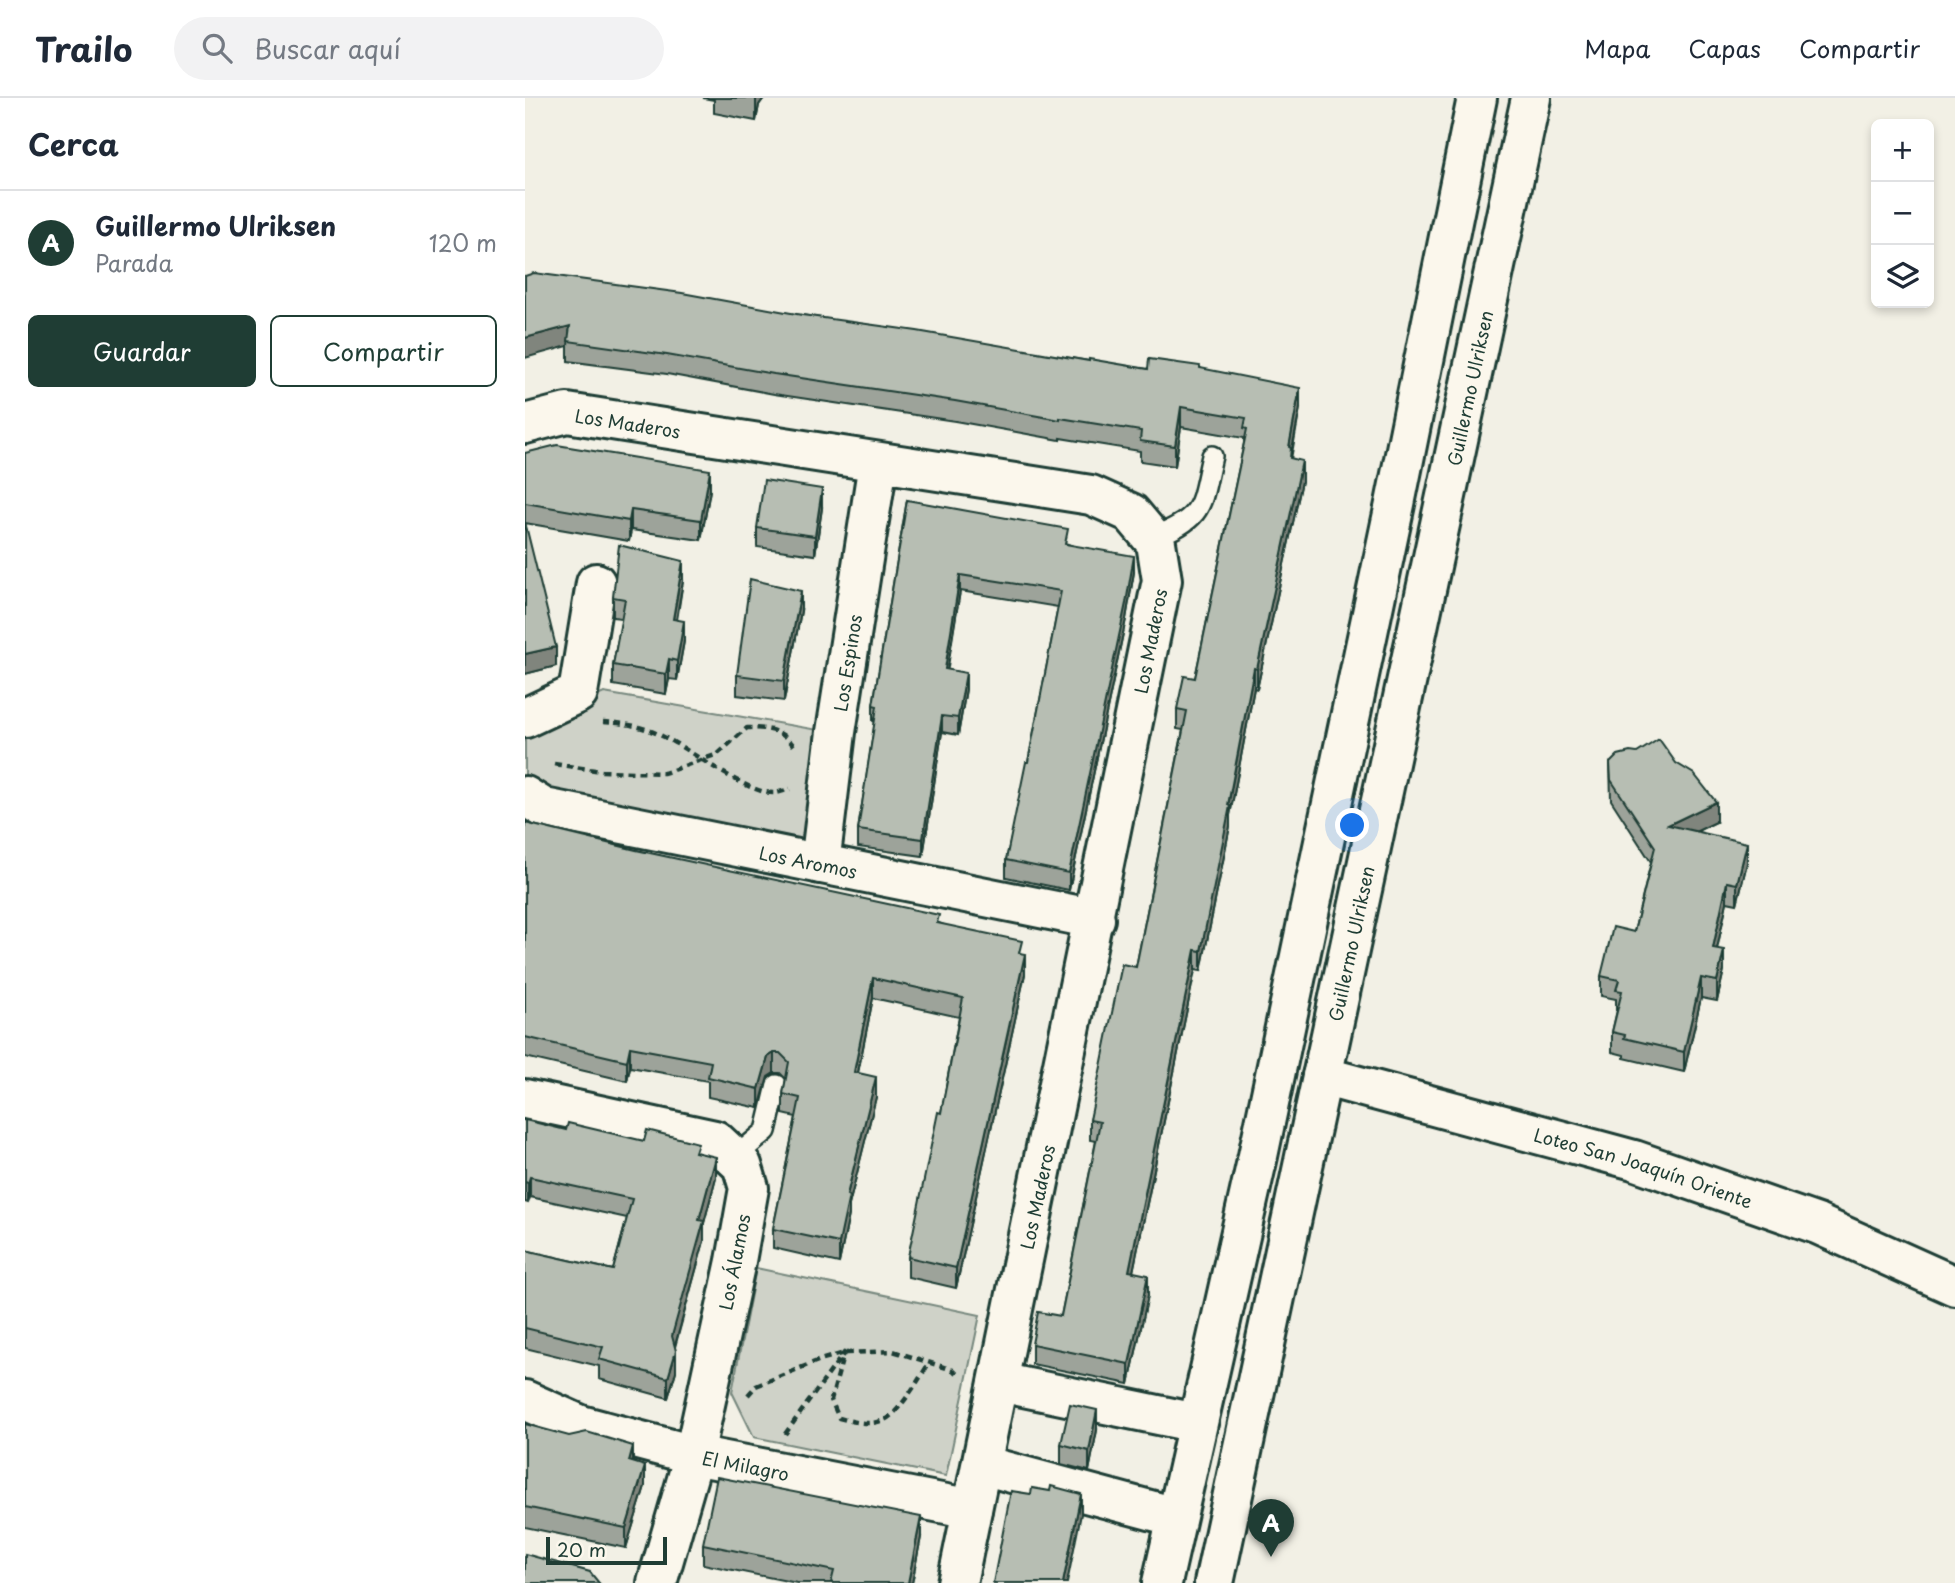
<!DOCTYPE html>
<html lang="es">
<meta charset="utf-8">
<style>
:root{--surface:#fff;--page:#f2f2f3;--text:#1f2937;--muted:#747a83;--line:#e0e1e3;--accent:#1f3d34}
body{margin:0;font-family:"Playpen Sans",sans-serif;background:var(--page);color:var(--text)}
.controls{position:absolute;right:21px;top:21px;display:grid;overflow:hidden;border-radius:10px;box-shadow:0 4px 10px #0003}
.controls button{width:63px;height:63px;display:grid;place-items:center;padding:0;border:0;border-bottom:2px solid var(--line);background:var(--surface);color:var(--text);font:35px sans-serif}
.scale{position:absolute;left:21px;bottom:18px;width:121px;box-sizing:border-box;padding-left:7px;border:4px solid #1f3d34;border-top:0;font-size:19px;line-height:24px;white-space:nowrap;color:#1f3d34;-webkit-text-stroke:5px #fbf7ec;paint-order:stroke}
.you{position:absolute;left:828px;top:728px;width:24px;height:24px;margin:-18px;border:5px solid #fff;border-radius:50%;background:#1a73e8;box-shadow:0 0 0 10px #1a73e833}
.badge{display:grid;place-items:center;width:46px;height:46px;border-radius:50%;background:var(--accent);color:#fff;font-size:23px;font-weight:700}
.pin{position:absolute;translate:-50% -58px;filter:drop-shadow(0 2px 4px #0008)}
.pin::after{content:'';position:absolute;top:37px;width:24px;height:21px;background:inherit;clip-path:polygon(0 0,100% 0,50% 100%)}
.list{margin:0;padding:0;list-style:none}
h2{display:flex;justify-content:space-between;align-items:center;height:91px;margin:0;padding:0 28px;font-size:30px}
h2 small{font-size:23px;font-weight:400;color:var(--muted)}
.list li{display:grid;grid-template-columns:46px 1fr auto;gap:21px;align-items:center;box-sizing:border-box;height:105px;padding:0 28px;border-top:2px solid var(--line)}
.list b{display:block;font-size:26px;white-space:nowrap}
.list p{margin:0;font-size:23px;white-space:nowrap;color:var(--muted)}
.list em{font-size:23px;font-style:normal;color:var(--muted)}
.actions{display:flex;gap:14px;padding:21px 28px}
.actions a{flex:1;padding:16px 0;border:2px solid var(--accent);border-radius:10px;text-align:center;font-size:24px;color:var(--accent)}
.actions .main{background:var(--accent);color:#fff}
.icon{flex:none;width:38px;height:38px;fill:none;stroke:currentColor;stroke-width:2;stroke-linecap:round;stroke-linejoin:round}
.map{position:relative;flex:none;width:1430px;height:1485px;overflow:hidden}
header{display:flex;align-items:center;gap:42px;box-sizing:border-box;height:98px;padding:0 35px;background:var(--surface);border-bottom:2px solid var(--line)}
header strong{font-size:33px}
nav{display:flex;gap:38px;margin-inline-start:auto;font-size:24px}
.search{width:490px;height:63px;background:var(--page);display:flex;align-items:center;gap:18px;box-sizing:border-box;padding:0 24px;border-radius:38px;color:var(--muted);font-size:26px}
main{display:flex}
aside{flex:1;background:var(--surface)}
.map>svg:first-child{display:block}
.green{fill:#cfd2c8;stroke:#77887e;stroke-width:2}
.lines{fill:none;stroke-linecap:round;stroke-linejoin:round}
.service-casing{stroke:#1f3d34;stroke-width:24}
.minor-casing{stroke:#1f3d34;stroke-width:44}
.secondary-casing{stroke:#1f3d34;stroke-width:44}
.path{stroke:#1f3d34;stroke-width:4.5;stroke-dasharray:7 5;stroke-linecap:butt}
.service{stroke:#fbf7ec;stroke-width:19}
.minor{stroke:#fbf7ec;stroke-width:38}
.secondary{stroke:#fbf7ec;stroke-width:38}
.wall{fill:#9da39a;stroke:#1f3d34;stroke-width:2}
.shaded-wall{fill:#80857d;stroke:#1f3d34;stroke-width:2}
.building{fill:#b7beb3;stroke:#1f3d34;stroke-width:2}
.labels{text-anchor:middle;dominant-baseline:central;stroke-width:5;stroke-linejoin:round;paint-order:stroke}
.street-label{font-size:18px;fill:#1f3d34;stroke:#fbf7ec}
</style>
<header>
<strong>Trailo</strong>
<div class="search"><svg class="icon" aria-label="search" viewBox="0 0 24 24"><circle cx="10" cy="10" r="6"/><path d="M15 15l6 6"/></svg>Buscar aquí</div>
<nav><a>Mapa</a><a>Capas</a><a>Compartir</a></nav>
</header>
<main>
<aside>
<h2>Cerca<small></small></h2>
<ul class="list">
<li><span class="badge">A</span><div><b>Guillermo Ulriksen</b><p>Parada</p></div><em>120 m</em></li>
</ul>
<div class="actions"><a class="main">Guardar</a><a>Compartir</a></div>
</aside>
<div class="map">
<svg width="1430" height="1485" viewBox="0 0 1430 1485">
<rect width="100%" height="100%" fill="#f2f0e5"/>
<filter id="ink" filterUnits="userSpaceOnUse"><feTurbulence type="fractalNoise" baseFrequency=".0143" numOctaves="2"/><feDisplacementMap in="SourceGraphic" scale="14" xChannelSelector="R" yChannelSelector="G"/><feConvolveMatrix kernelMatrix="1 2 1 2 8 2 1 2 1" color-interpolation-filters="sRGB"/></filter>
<g filter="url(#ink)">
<g class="green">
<path d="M79 595 293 632 276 751 20 697 0 681V631Z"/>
<path d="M231 1170 455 1217 421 1378 229 1339 207 1294Z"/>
</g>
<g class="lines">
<defs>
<g id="service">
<path d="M627 440C680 419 675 410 687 358"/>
<path d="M209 1060 241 1033 252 987"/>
</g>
<g id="minor">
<path id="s1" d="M0 326 42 315 566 397 606 415 631 445 637 482 432 1485"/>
<path d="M0 620 53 595 71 485"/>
<path id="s2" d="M0 698 19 710 570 821"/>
<path id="s3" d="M295 766 311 634 353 365"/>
<path id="s4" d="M797 978 1109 1062 1292 1126 1430 1188"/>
<path d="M0 1001 190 1042 217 1067 224 1090 211 1163 169 1357 132 1485"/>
<path d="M474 1284 672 1325"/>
<path id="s5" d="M0 1302 56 1327 169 1357 447 1411"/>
<path d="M457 1367 651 1419"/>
</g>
<g id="secondary">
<path d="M637 1485 733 1058 870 406 952 0"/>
<path id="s6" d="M689 1485 1006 0"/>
</g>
</defs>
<use href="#service" class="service-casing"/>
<use href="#minor" class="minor-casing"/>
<use href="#secondary" class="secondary-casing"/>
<g class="path">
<path d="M78 624C99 625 118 628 137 638 163 650 222 696 249 695 254 695 260 692 265 691"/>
<path d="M29 666 77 673 139 675 193 656 222 630C242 630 256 631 269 648"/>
<path d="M223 1297 231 1288 295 1262 319 1255 368 1253 428 1272 434 1278"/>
<path d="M260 1336 319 1255 306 1302 314 1320C329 1324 344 1328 359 1322 373 1317 396 1278 404 1265"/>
</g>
<use href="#service" class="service"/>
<use href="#minor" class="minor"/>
<use href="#secondary" class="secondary"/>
</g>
<g class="wall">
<path d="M178 0H239L234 7 231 23 189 15V2Z"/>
<path d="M0 178 277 217 564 263 623 271 675 270 775 310 766 361 777 383 732 591 729 590 705 717V728L676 873 670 872 608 1174 623 1197 604 1286 507 1266V1246L536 1218 571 1043 565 1042V1022L611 869 658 632 652 631V611L670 580 719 345V340L656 329 650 368 615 363V353L535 340V342L430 323 249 296 142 276 43 263V248Z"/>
<path d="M0 355 185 392 176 442 106 432 104 443 0 425 31 568 0 576Z"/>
<path d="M382 402 543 446 609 474 601 521 544 792 481 779V762L503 664 533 509 435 493 422 571 441 591 433 637 417 634 398 758 333 749V732L350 624 348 623V607Z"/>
<path d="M297 410 290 457 232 449V430Z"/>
<path d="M158 483 152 522 159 543 152 582 144 581 141 596 88 587V567L97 520 88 519V499Z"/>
<path d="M276 513 259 603 212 597V577Z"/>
<path d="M1085 665 1191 724 1172 733 1222 765 1212 806 1202 804 1192 851 1199 872 1192 903 1176 900 1159 974 1099 960V957L1087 954V934L1092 912H1091V901L1076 898V878L1109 834 1126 764 1086 702Z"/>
<path d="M0 725 414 825 497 856 500 876 431 1190 383 1179V1159L416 1015 434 919 348 900 333 975 351 999 324 1107V1117L314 1165 248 1150V1131L271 1019 258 1016V996L261 981 255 975H249L243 979 234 1010 183 999V983L105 969 102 983 0 959Z"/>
<path d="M0 1022 41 1032 119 1043 173 1055 191 1079 179 1125V1143L150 1249 151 1273 143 1300 74 1281V1268L0 1250V1152L88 1172 102 1120 5 1099 3 1105 0 1104Z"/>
<path d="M0 1326 108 1364 120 1388 101 1450 0 1429Z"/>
<path d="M572 1332 564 1373 536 1366V1346Z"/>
<path d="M396 1439 387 1485H272L178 1466V1446Z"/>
</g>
<g class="shaded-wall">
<path d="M231 0H239L234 7 231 23Z"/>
<path d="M45 228 43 248 0 260V240Z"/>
<path d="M775 290V310L766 356V369L764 349Z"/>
<path d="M656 309V329L650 368V348Z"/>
<path d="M777 363V383L732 591V571Z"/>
<path d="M185 372V392L176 442V422Z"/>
<path d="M297 391V410L290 457V438Z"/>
<path d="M106 412V432L104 443V423Z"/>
<path d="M609 458V474L601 521 544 792V775Z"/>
<path d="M158 463V483L148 541V521Z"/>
<path d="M435 477V493L420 587V571Z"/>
<path d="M276 493V513L259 603V583Z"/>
<path d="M159 523V543L152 582V563Z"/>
<path d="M31 549V568L0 576V556Z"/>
<path d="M144 561V581L141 596V576Z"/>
<path d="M729 570V590L705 717V728L676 873V853Z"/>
<path d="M441 575V591L433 637V620Z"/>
<path d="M417 618V634L398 758V741Z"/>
<path d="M1191 704V724L1143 747V727Z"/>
<path d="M1222 745V765L1212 806V786Z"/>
<path d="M1202 784V804L1188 869V850Z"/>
<path d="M670 852V872L604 1193V1173Z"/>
<path d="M1199 852V872L1192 903V883Z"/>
<path d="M500 856V876L431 1190V1170Z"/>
<path d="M348 880V900L329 994V974Z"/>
<path d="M1176 880V900L1159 974V954Z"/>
<path d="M105 949V969L102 983V963Z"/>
<path d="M249 955V975L243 979 234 1010V991L243 959Z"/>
<path d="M351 979V999L324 1107V1117L314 1165V1145L322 1097Z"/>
<path d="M191 1059V1079L179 1125V1143L147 1258V1238L174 1122Z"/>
<path d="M5 1079V1099L3 1105V1085Z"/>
<path d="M623 1177V1197L604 1286V1266Z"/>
<path d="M151 1253V1273L143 1300V1280Z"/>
<path d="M572 1312V1332L564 1373V1353Z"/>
<path d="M108 1348V1368L104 1363Z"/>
<path d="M120 1368V1388L101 1450V1430Z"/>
<path d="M556 1396V1416L542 1485H538Z"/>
<path d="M396 1419V1439L387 1485H383Z"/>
</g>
<g class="building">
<path d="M9 175 157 195 277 217 392 233 564 263V261L623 271 624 261 675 268V270L775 290 764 349 766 350 765 360 777 363 732 571 729 570 703 707 705 708 676 853 670 852 604 1173 623 1177 604 1266 507 1246 513 1214 536 1218 575 1024 565 1022 597 866 611 869 662 613 652 611 659 578 670 580 722 331 719 330 721 320 656 309 650 348 615 343 616 333 535 320V322L430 303 249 276 142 257 43 243 45 228 0 240V178Z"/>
<path d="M32 347 185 372 176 422 106 412 104 423 0 405V355Z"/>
<path d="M239 382 297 391 290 438 232 430Z"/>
<path d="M382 402 543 431 540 446 609 458 601 505 544 775 481 762 501 664H503L536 493 435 477 420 571 441 575 433 620 417 618 398 741 333 732 352 608 348 607Z"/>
<path d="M0 424 31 549 0 556Z"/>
<path d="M94 447 158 463 148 521 159 523 152 563 144 561 141 576 88 567 100 501 88 499Z"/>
<path d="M225 481 276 493 259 583 212 577Z"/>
<path d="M1134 641 1151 665 1169 676 1191 704 1143 727 1222 745 1212 786 1202 784 1188 850 1199 852 1192 883 1176 880 1159 954 1099 940 1100 937 1087 934 1097 893 1091 892 1094 882 1076 878 1088 829 1109 834 1130 749 1086 682 1085 665 1093 657 1105 654 1112 655Z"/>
<path d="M0 725 111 752 414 817 412 825 497 843 494 855 500 856 431 1170 383 1159 413 1014 416 1015 438 900 348 880 329 974 351 979 322 1097 324 1098 314 1145 248 1131 275 1000 258 996 264 964 255 955H249L243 959 234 991 183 979 186 964 105 949 102 963 0 939Z"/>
<path d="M0 1022 41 1032 43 1025 119 1043 122 1032 173 1045 170 1054 191 1059 174 1122 179 1123 147 1238 151 1253 143 1280 74 1261 78 1249 0 1230V1152L88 1172 107 1101 5 1079 3 1085 0 1084Z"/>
<path d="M545 1306 572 1312 564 1353 536 1346Z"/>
<path d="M0 1326 44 1338 62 1334 108 1348 104 1363 120 1368 101 1430 0 1409Z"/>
<path d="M192 1379 396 1419 383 1485H306L309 1473 178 1446Z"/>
<path d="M526 1388 556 1396 538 1485H468L486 1393 506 1396 507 1390 525 1393Z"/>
<path d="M0 1456 65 1474 74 1485H0Z"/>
</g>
</g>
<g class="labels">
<g class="street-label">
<text stroke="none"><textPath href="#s6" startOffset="1222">Guillermo Ulriksen</textPath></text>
<text stroke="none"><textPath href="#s1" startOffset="105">Los Maderos</textPath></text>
<text transform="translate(625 543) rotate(-79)">Los Maderos</text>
<text stroke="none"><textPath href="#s3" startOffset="203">Los Espinos</textPath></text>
<text stroke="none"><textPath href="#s2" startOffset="292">Los Aromos</textPath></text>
<text stroke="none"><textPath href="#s6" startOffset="654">Guillermo Ulriksen</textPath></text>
<text stroke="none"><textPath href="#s4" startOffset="334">Loteo San Joaquín Oriente</textPath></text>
<text transform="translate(512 1099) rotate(-78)">Los Maderos</text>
<text transform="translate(209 1164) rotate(-79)">Los Álamos</text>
<text stroke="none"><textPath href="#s5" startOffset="231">El Milagro</textPath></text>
</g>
</g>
</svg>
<div class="controls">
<button>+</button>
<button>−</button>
<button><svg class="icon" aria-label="layers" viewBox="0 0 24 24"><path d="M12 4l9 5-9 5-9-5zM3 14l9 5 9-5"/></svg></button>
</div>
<div class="scale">20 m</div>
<div class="you"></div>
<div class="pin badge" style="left:746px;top:1459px">A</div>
</div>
</main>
